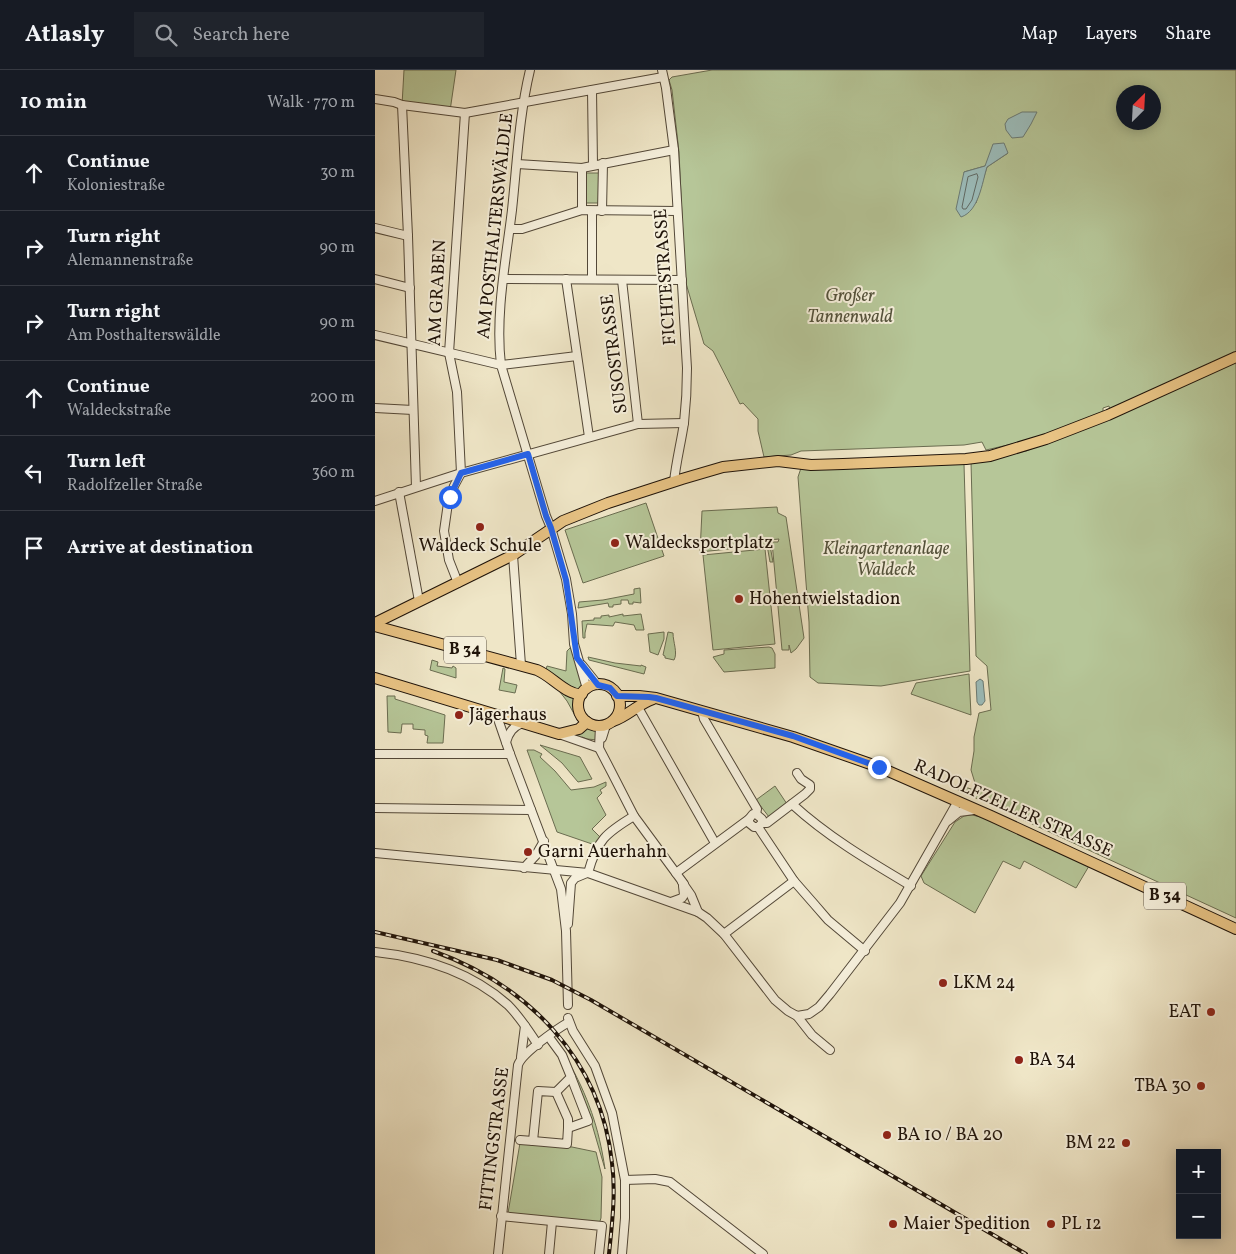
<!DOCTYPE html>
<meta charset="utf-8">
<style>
:root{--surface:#171b24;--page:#20242c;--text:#f1f3f6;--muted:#9ea1a6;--line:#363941}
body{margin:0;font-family:Vollkorn,serif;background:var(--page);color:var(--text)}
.controls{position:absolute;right:15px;bottom:15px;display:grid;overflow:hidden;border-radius:0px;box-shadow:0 2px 12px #0003}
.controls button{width:45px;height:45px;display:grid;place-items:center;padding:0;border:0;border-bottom:1px solid var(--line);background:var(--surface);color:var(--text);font:25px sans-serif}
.compass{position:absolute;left:741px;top:15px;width:45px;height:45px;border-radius:50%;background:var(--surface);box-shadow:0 2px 12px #0003;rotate:24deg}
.stop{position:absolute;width:15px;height:15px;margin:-11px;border:4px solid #2563eb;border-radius:50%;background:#fff}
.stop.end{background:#2563eb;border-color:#fff;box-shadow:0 1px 5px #0008}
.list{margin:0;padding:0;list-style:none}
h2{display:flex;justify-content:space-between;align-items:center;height:65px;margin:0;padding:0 20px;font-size:21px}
h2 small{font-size:16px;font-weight:400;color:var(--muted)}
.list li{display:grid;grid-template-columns:32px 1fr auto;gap:15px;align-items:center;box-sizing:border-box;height:75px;padding:0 20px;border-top:1px solid var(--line)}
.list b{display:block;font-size:19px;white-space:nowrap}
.list p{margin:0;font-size:16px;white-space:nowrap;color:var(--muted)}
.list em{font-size:16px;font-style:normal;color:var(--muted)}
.icon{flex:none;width:28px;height:28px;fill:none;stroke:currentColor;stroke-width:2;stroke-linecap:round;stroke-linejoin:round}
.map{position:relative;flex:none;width:861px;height:1184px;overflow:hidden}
header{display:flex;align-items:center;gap:30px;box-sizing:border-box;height:70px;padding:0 25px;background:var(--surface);border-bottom:1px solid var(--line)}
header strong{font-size:24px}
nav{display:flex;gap:28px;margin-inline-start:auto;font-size:18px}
.search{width:350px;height:45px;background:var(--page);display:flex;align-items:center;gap:12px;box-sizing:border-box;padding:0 18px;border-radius:0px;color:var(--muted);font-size:19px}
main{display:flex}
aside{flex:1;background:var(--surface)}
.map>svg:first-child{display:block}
.green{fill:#b6c698;stroke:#6a6c50;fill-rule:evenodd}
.water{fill:#9cbebd;stroke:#6a7a75}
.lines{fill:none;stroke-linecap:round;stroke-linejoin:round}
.shore{stroke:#5e6863;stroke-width:1}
.minor-casing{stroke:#534838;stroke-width:10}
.major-casing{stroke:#1f1309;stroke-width:12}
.minor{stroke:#f5efdb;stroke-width:8}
.major{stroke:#e8c384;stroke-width:10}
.rail-casing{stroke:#1f1309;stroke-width:4}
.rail{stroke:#f5efdb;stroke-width:2;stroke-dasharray:5.5;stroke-linecap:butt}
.route{stroke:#2563eb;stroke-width:6}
.poi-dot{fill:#8f2418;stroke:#f5efdb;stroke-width:2}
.labels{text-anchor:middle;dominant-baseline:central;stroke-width:4;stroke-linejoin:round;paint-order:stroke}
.shield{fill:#f5efdb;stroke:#5f5548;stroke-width:1}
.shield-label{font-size:16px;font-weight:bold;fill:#1f1309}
.street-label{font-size:18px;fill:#1f1309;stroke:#f5efdb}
.park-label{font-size:18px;font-style:italic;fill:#54523b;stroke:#f5efdb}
.poi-label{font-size:18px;fill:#1f1309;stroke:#f5efdb;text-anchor:start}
</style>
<header>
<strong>Atlasly</strong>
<div class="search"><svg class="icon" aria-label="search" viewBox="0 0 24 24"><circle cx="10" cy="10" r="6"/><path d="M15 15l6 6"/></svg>Search here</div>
<nav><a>Map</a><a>Layers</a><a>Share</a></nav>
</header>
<main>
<aside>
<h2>10 min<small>Walk · 770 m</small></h2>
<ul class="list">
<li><svg class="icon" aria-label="ahead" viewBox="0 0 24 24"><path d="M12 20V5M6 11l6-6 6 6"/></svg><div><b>Continue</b><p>Koloniestraße</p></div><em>30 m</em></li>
<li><svg class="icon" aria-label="right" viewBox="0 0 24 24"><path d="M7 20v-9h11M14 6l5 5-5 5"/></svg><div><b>Turn right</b><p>Alemannenstraße</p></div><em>90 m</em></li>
<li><svg class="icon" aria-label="right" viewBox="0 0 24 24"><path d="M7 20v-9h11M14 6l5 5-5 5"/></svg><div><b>Turn right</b><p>Am Posthalterswäldle</p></div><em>90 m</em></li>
<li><svg class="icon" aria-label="ahead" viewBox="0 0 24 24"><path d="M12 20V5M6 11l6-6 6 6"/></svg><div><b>Continue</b><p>Waldeckstraße</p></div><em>200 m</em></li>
<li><svg class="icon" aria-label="left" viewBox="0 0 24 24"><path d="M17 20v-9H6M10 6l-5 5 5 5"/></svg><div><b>Turn left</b><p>Radolfzeller Straße</p></div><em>360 m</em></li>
<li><svg class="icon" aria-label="arrive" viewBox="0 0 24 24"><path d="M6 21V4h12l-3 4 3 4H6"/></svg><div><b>Arrive at destination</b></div></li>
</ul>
</aside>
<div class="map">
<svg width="861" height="1184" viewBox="0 0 861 1184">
<rect width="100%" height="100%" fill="#efe6c7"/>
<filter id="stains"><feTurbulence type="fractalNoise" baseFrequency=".004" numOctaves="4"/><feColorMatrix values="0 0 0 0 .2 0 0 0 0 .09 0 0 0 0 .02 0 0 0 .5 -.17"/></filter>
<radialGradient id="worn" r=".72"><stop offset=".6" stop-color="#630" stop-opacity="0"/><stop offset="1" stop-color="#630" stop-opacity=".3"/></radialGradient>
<g class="green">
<path d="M29 0H81L75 41 27 35Z"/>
<path d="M337 0H861V282L735 341 734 336 728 338V344L650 371 611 380 607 372 589 375 426 381 416 385 389 387 383 361V349L368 333 365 334 338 281 329 274 310 210 304 82 297 20 294 10 297 7ZM748 22H778V52H748ZM633 83 612 97 601 133 589 102 610 96Z"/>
<path d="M211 103H224L225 133H210Z"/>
<path d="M861 291V848L577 717 584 715 599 720 600 713 596 700 599 681V667L604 643 616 640 612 596 601 586 596 392 651 381 730 350Z"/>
<path d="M589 394 595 601 506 616 443 613 435 607 434 552 423 407 426 398Z"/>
<path d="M271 433 289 486 208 513 190 460Z"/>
<path d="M402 437 403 443 411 447 429 568 421 579 416 583 414 575V580H407L397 472H403L404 469 394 470 398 492H395L392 475 325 482 327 441Z"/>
<path d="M390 479 400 574 338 580 328 485Z"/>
<path d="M265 518 266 533 258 532V534H254L253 530H246V534L238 535V537H234L233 533 203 538 204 532 228 530 259 524V519Z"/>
<path d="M248 544V546L266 544 269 560H261L259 555 240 552 238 556 212 554 210 563V568H208L207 551 219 550V548H226V546L234 545V547Z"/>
<path d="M289 562V569L283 585 275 582 273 564Z"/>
<path d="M293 562 298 563C298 572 303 583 299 590L290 588V586L288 585Z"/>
<path d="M199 574 202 588 223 615C206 618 199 633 208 648L203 651 192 631 170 603 172 596 191 601 192 581Z"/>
<path d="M394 577 397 578 400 584V598L349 602 338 587 349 584V580Z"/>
<path d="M213 587 240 593 266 596V595L271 597 269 604 214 590Z"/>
<path d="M57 590 63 592 62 596 77 598 78 596 81 598V608L55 600Z"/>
<path d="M128 598 130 599 129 612 142 615 140 623 124 620Z"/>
<path d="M594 604 596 645 536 624 541 613Z"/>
<path d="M12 626H20V629L70 645 68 673H52L53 666 50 665V660L38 659V654H27L26 663 13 662Z"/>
<path d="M212 652 225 656 223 670 212 669 207 667 205 671 194 663Z"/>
<path d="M165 675 205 687 217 709 203 712 187 693Z"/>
<path d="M152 680H159L167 684 165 687 180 701 196 720 219 717 231 712V716L225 720 227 723 222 728 231 745 217 759 225 767 220 775 182 762Z"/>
<path d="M400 716 412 734 394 747 381 730Z"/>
<path d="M597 745 610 748 714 796 701 818 649 791 645 799 628 791 600 843 549 813 546 806 580 752 589 746Z"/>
<path d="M192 989C213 1026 224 1058 230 1099L216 1051Z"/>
<path d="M145 1073 197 1077 221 1082 227 1107 226 1148 224 1154 133 1143Z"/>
</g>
<g class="water">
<path d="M647 42H662L656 54 648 67 637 68 631 60 630 54 633 49Z"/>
<path d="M629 73 633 83 612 97C607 113 604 141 586 147L581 139 589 102 610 96 618 74Z"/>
<path d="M605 609 608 611 610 631 607 635H604L602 632 601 612Z"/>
</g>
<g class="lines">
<path class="shore" d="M602 104 603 107 597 130 591 139H588L587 137 593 107Z"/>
<defs>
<g id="minor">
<path d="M155 0C144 46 142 93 137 140 131 190 120 245 126 295L171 446 176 458 191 509 197 544 199 574 212 619"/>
<path d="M287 0 291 18 299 80 312 298C312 316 311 335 309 353 306 373 301 392 299 412"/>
<path d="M217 20 218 95"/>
<path d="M0 29 19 32 27 35 90 43 288 7"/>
<path d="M27 35 33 166 41 417"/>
<path d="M142 94 207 98 299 80"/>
<path d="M207 140V98"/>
<path d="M227 141 228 93"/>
<path d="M0 158 33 166"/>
<path d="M135 159H147L207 140 302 141"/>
<path d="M0 209 35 218"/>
<path d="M129 209 307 210"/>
<path d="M191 209 214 367"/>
<path d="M217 209V141"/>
<path d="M247 210 263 354"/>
<path d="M0 265 126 295 202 286"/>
<path d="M0 338 38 340"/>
<path d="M24 422 44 531"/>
<path d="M0 431 86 403 263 354 309 353"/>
<path d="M138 485 146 595"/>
<path d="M83 513 74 490 69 461 73 433 79 416 86 403 82 322 74 283 90 43"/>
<path d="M207 595 223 615"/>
<path d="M260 638 265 641 340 773"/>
<path d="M327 641 329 649 382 739 381 744"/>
<path d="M126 645 124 652 135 684 186 819 191 861 193 935"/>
<path d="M225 656 224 678 237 703 259 746 309 814"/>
<path d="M184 664 224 678"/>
<path d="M227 668 231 655"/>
<path d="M131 672C134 662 138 657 147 653"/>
<path d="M0 684H135"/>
<path d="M417 734C453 767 494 791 536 816"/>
<path d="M0 738 156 740"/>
<path d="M573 751 584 742 599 740"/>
<path d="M387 753V749L381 744H378L374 749V753L379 757H383L387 753H392L430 724 435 719V715L426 709 422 703"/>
<path d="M383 757 419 811 440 835 453 850 490 881"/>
<path d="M0 783 213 803 323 842"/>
<path d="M149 798 161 785 169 771"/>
<path d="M213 803C222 770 231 763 259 746"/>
<path d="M301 803 374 749"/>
<path d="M307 812 316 825 323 842 332 848 349 864 400 930 413 941 422 946 434 944 444 937 455 924 525 833 583 731"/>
<path d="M296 832 307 828 309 825 308 816"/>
<path d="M193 854 196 813 200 808 212 803"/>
<path d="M349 864 419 811"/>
<path d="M0 882C48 887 96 902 133 935 145 947 154 961 163 975"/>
<path d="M422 946 437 965 455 980"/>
<path d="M193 948 198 961 220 996 237 1043 250 1110V1148L247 1184"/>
<path d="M146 987 150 956"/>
<path d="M181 1022 193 1049V1058L213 1051 196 1007"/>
<path d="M145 1070 158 1071 163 1021 181 1022 196 1007 187 985 176 970"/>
<path d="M158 1071 192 1074 193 1058"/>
<path d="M250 1110 280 1109 295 1112 388 1184"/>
<path d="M126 1146 227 1156 224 1184"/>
<path d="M123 1184 143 995C147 983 182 959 194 952"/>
<path d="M174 1184 177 1152"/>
</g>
<g id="major">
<path d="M0 553 138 485 188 451 233 433 307 409 348 397 403 391 436 395 468 394 591 389 615 386 671 369 733 345 861 287"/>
<path d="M0 556 162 600C177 606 192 626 207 624"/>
<path d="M0 608 184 664 204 659 212 652"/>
<circle cx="224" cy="635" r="21"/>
<path d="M242 626H264L281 628 418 667 504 697 616 746 861 859"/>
<path d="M238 651C253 646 263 634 278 629"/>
</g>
</defs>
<use href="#minor" class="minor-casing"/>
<use href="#major" class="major-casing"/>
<use href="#minor" class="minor"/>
<use href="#major" class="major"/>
<defs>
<g id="rail">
<path d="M0 862 122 890 177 910 216 930 651 1184"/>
<path d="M58 881C153 915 226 989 237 1093 241 1123 237 1154 234 1184"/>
</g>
</defs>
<use href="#rail" class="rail-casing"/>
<use href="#rail" class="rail"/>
</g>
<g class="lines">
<path class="route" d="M75 427 86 403 153 384 171 446 176 458 191 510 202 588 223 615 235 618 242 626 274 627 281 628 418 666 504 697"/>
</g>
<g class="poi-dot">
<circle cx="105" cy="457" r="5"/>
<circle cx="240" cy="473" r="5"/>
<circle cx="364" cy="529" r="5"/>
<circle cx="84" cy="645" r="5"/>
<circle cx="153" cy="782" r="5"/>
<circle cx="568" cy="913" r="5"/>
<circle cx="836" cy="942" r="5"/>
<circle cx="644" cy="990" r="5"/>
<circle cx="826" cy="1016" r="5"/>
<circle cx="512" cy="1065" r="5"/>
<circle cx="751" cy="1073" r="5"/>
<circle cx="518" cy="1154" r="5"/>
<circle cx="676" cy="1154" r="5"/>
</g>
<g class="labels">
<g class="shield">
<rect x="69" y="566.5" width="42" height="27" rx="4"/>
<rect x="769" y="812.5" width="42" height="27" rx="4"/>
</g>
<g class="shield-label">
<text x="90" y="580">B 34</text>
<text x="790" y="826">B 34</text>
</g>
<g class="street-label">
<text transform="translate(121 156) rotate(-84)">AM POSTHALTERSWÄLDLE</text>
<text transform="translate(291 207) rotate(-94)">FICHTESTRASSE</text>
<text transform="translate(63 223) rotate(-87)">AM GRABEN</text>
<text transform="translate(240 284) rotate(-97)">SUSOSTRASSE</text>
<text transform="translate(638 739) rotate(24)">RADOLFZELLER STRASSE</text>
<text transform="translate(120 1069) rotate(-83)">FITTINGSTRASSE</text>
</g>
<g class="park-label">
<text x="475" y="226">Großer<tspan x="475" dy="21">Tannenwald</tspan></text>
<text x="511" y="479">Kleingartenanlage<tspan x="511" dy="21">Waldeck</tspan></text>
</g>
<g class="poi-label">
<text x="250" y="473">Waldecksportplatz</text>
<text x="105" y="476" text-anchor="middle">Waldeck Schule</text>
<text x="374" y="529">Hohentwielstadion</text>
<text x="94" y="645">Jägerhaus</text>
<text x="163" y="782">Garni Auerhahn</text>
<text x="578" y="913">LKM 24</text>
<text x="826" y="942" text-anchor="end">EAT</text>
<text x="654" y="990">BA 34</text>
<text x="816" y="1016" text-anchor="end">TBA 30</text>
<text x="522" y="1065">BA 10 / BA 20</text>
<text x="741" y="1073" text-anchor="end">BM 22</text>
<text x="528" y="1154">Maier Spedition</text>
<text x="686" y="1154">PL 12</text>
</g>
</g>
<rect width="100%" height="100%" filter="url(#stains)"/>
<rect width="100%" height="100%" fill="url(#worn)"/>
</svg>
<div class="controls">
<button>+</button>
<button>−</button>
</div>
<svg class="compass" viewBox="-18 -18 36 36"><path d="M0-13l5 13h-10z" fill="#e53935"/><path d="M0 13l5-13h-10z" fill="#9ea1a6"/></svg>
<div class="stop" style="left:75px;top:427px"></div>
<div class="stop end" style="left:504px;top:697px"></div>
</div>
</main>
